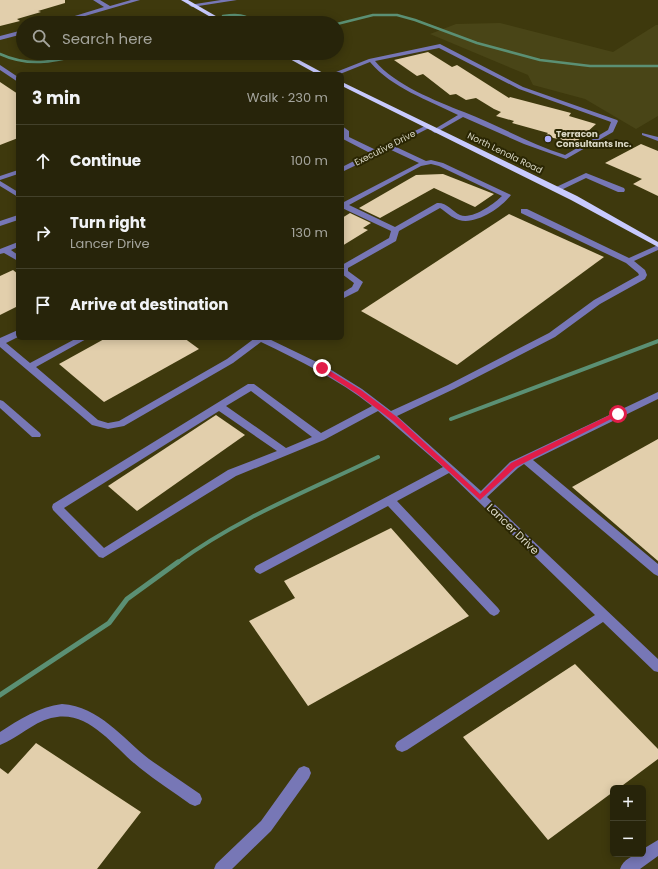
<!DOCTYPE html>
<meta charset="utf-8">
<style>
:root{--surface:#27240a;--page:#2f2c13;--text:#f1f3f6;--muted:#a4a49c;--line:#43412b}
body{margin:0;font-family:Poppins,sans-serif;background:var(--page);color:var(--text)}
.controls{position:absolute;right:12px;bottom:12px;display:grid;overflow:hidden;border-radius:6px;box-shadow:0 2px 10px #0003}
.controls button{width:36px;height:36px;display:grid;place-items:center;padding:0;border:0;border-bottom:1px solid var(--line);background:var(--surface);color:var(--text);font:20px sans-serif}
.stop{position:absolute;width:12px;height:12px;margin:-9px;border:3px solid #e11d48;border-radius:50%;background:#fff}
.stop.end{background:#e11d48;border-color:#fff;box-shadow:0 1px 4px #0008}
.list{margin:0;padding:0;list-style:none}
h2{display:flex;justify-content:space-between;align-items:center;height:52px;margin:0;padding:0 16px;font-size:17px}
h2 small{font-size:13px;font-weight:400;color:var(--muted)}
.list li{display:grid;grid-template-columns:26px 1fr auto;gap:12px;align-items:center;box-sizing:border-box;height:72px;padding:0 16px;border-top:1px solid var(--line)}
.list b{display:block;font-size:15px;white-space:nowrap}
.list p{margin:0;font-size:13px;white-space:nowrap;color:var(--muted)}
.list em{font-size:13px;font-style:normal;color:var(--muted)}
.icon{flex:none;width:22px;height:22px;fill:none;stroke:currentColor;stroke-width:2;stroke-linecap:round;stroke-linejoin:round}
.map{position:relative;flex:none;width:658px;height:869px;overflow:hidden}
.search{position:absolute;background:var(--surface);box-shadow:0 2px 10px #0003;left:16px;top:16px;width:328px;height:44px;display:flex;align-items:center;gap:10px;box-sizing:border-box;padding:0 14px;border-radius:22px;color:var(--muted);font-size:15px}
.panel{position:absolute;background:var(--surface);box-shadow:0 2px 10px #0003;left:16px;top:72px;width:328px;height:268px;border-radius:6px}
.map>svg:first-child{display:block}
.built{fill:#3e390d;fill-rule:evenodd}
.green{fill:#494517}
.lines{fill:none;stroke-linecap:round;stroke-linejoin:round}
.stream-far2{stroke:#5b9074;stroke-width:2.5}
.stream-far1{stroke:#5b9074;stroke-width:4}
.stream{stroke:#5b9074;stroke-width:5}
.building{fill:#e2cfac}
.minor{fill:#7777b6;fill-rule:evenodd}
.major{fill:#c8cafe;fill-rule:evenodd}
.route{fill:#e11d48}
.poi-dot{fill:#aeaefb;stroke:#2a2603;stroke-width:1.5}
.labels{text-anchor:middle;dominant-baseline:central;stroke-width:4;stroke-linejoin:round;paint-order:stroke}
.far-poi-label{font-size:9px;font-weight:bold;fill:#dad8c5;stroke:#2a2603;text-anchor:start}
.far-street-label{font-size:9px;fill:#dad8c5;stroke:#2a2603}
.street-label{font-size:11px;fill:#dad8c5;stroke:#2a2603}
</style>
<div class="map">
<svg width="658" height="869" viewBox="0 0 658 869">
<rect width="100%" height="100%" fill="#34300e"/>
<path class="built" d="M0 0H658V869H0ZM23 23H337V53H23ZM18 74H342V338H18ZM613 788H643V854H613Z"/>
<path class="green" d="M500 23 613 52 656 25H658V116L636 129 585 99 533 85 528 75 430 34 456 24Z"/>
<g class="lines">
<g class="stream-far2">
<path d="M223 16C236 14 246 14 256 23"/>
<path d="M337 24 373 15H397L415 20 477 43 540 60 590 66H658"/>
<path d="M0 54C30 68 58 61 88 53"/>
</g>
<g class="stream-far1">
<path d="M451 419 658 341"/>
<path d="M177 563C238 518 310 490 378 457"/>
</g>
<path class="stream" d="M0 695 109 623 127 599 178 562"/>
</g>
<g class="building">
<path d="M0 0H65V3L38 11 41 12 17 19 20 21 0 26Z"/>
<path d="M428 52 452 67 457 65 509 98 510 97 571 113 569 116 596 124 575 143 545 136 548 133 512 123 514 121 496 116 501 112 494 109 476 98 466 100 456 94 450 95 423 74 417 76 394 60Z"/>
<path d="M0 82 18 94V138L0 145Z"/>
<path d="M641 144 658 151V196L633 184 642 179 605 163Z"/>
<path d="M443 174 494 194 475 207 434 188 380 218 359 208 416 175Z"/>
<path d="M350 213 371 223 363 228 368 230 342 246V218Z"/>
<path d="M509 214 604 257 457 365 361 311Z"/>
<path d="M13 270 18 274V306L0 315V276Z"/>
<path d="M106 338H184L199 349 104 402 59 364Z"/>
<path d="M216 415 245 435 137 511 108 486Z"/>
<path d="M658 439V561L572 487Z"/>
<path d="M391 528 469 616 308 706 249 621 295 598 284 581Z"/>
<path d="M575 664 658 749V759L619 788H613V792L548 840 463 737Z"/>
<path d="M36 743 141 812 97 869H0V768L8 774Z"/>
</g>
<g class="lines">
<g class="minor">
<path d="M93 0H100L110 6 131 0H140L61 23H52L104 7Z"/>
<path d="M221 0H237L192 7 189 5Z"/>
<path d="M23 30V34L0 40V36Z"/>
<path d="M440 44 523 87 617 120 618 121 613 132 566 159 524 144 463 117 435 133 432 131 433 130 458 115C428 100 392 88 370 62L340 74H331L369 59ZM439 48 519 89 611 122 608 130 565 155C530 144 498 125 464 112 436 101 395 85 375 61Z"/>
<path d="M0 65 18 77V82L0 70Z"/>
<path d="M342 126 349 131V137L376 150 425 126H429V128L394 146 426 161 431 160 443 163 511 195C501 208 476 225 459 220 452 218 446 212 440 208L399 231 396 241 348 268V271L363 282 358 291 342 299V293L352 287 354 283 342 274V265L389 238 391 231 342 208V203L419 163 389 149 342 172V167L370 153 343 139ZM431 164 439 166 502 196C494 204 472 220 460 215 452 211 446 202 437 203L395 227 349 205 421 166Z"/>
<path d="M642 133 658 137V141L642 135Z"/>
<path d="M18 170V174L0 180V176Z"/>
<path d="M586 173 624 188 625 190 624 192H618L586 178 559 191H553L552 189Z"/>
<path d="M0 181 18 192V197L0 186Z"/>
<path d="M521 209H527L629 258 658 245V250L634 261 645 270 647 275 645 279 600 304 555 337 454 389 397 416 481 491 510 462 658 392V399L533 460 658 564V576L654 574 524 464 518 468 487 497 658 659V672L654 671 603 622 407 750 402 752 397 750 395 746 397 742 595 615 449 473 397 501 498 608 500 611 498 614 494 616 490 614 388 506 264 572 260 574 256 572 254 569 256 566 443 467 378 411 324 440 236 476 103 558 99 557 53 510 52 507 53 504 248 384H254L321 433 372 406C338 379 300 361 261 342L233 363 124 426 108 429 92 425 0 347V338L18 330V337L6 343 30 363 77 338H88L36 367 98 420 108 423 119 421 227 359 255 338H267L325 366 362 389 391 411 448 385 549 333 594 300 639 275 638 273 626 263 521 213ZM251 391 312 437 286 448 226 406ZM219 411 277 451 228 470 104 548 64 508Z"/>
<path d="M18 215V220L0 226V221Z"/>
<path d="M18 242V247L11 250 18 255V261L4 253 0 254V249Z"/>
<path d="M0 400 3 401 40 433 41 435 40 437H32L0 408Z"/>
<path d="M62 704C100 707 121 737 149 759 166 771 183 782 200 794L202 799 200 804 195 806 190 804C174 792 156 781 140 768 114 748 89 708 51 718 32 723 18 738 0 745V732C20 719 39 707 62 704Z"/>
<path d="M304 766 309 768 311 773 309 778 271 831 232 869H214L216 864 261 821 299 768Z"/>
<path d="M658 840V856L640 869H620C623 860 633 854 643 854V849Z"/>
</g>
<g class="major">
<path d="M181 0H188L228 23H221Z"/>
<path d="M279 53H286L325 74H317Z"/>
<path d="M342 82 577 196 658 242V247L571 200 342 86Z"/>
</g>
</g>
<path class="route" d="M322 366 361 390 397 417 480 494 511 463 616 412H620L621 414 516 467 480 500 393 421 356 393 320 370 319 368Z"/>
<circle class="poi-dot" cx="548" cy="139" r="4"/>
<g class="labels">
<g class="far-poi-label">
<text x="556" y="134">Terracon<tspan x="556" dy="10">Consultants Inc.</tspan></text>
</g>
<g class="far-street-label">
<text transform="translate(385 148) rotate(-27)">Executive Drive</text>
<text transform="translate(505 153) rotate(26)">North Lenola Road</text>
</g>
<g class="street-label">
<text transform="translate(513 529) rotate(44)">Lancer Drive</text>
</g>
</g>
</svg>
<div class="controls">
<button>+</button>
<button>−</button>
</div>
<div class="stop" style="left:618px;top:414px"></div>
<div class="stop end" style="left:322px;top:368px"></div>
<div class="search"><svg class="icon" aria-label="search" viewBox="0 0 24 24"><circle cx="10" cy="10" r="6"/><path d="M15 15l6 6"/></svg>Search here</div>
<section class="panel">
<h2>3 min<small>Walk · 230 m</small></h2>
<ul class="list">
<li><svg class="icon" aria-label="ahead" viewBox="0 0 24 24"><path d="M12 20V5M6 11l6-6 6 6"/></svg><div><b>Continue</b></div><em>100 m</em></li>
<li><svg class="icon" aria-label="right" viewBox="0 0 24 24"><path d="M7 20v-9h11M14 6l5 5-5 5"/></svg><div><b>Turn right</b><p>Lancer Drive</p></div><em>130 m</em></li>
<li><svg class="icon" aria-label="arrive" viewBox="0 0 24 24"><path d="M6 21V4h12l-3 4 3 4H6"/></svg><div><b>Arrive at destination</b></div></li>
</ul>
</section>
</div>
